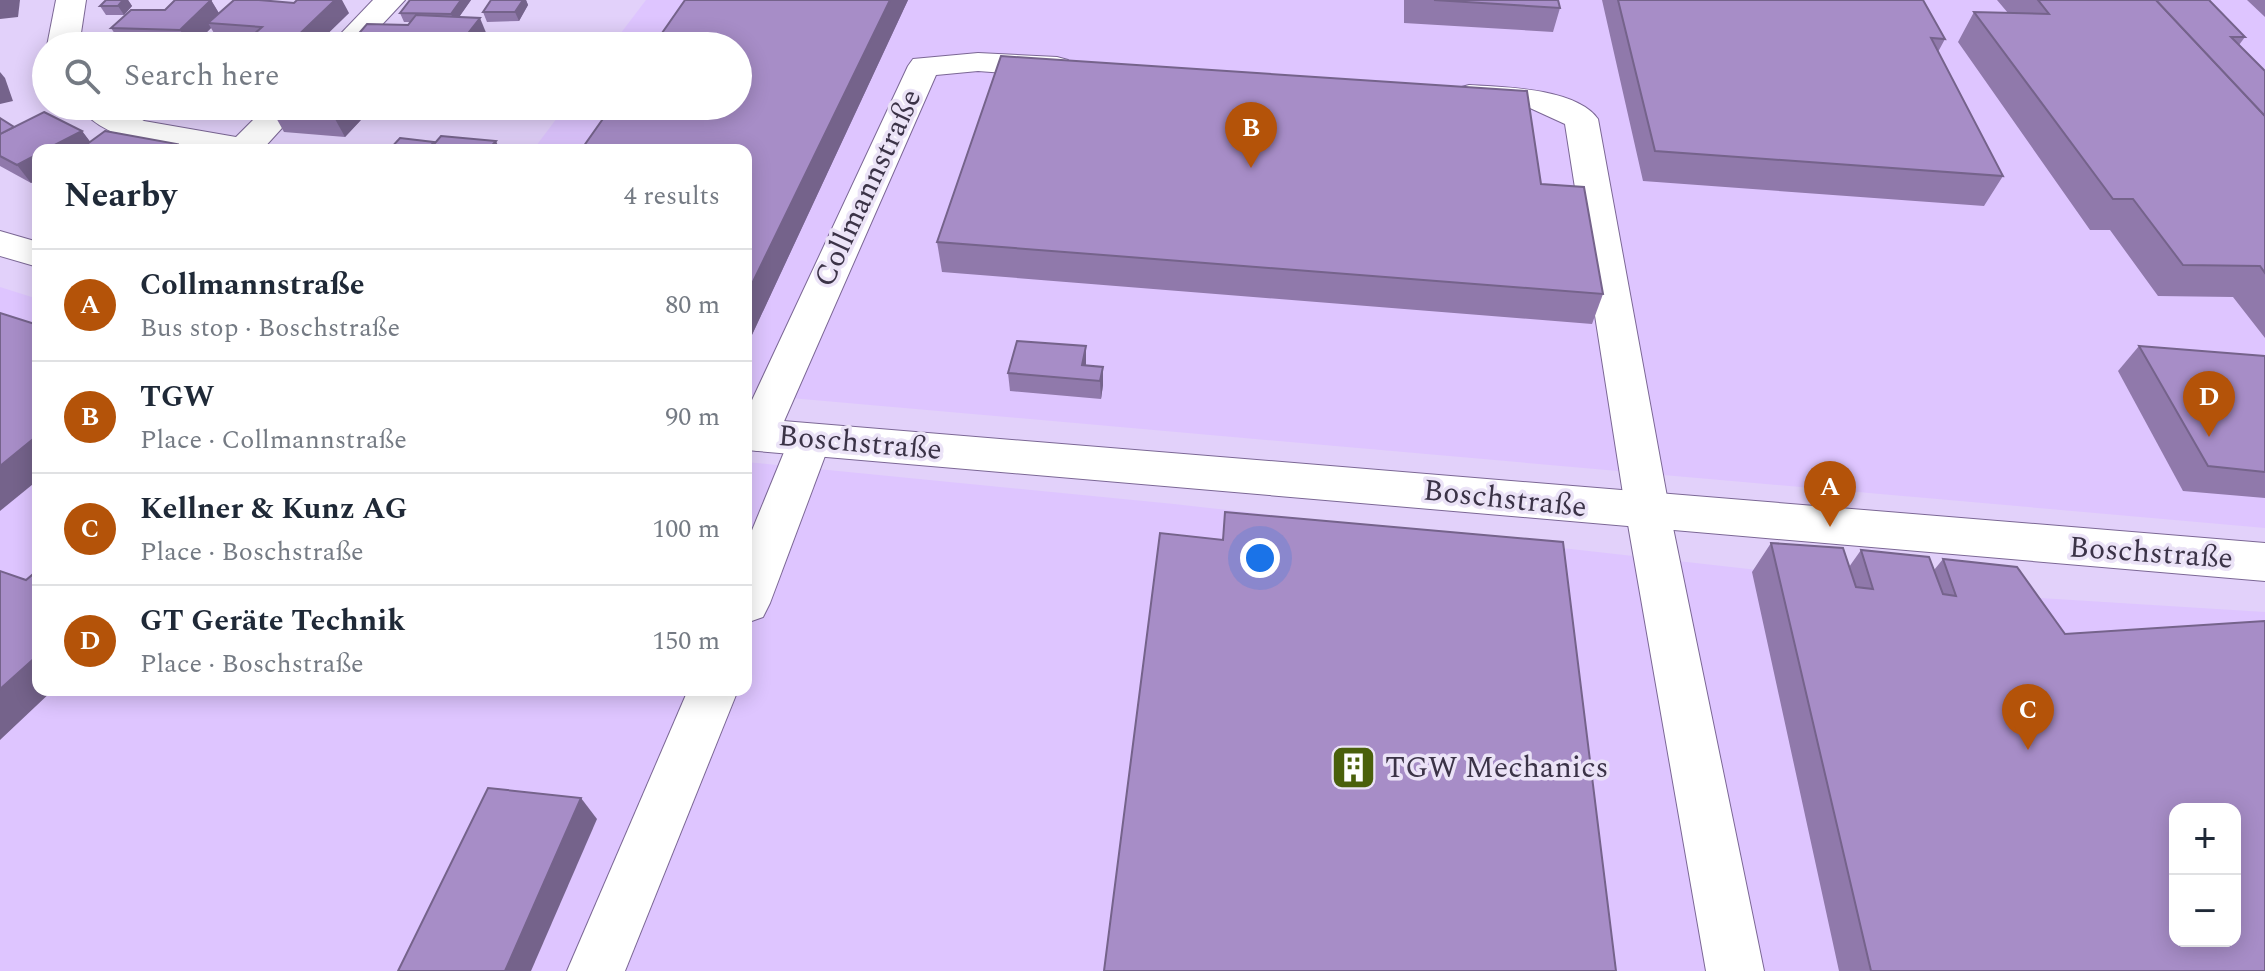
<!DOCTYPE html>
<meta charset="utf-8">
<style>
:root{--surface:#fff;--page:#f2f2f3;--text:#1f2937;--muted:#747a83;--line:#e0e1e3;--accent:#b45309}
body{margin:0;font-family:Spectral,serif;background:var(--page);color:var(--text)}
.controls{position:absolute;right:24px;bottom:24px;display:grid;overflow:hidden;border-radius:16px;box-shadow:0 4px 20px #0003}
.controls button{width:72px;height:72px;display:grid;place-items:center;padding:0;border:0;border-bottom:2px solid var(--line);background:var(--surface);color:var(--text);font:40px sans-serif}
.you{position:absolute;left:1260px;top:558px;width:28px;height:28px;margin:-20px;border:6px solid #fff;border-radius:50%;background:#1a73e8;box-shadow:0 0 0 12px #1a73e833}
.badge{display:grid;place-items:center;width:52px;height:52px;border-radius:50%;background:var(--accent);color:#fff;font-size:26px;font-weight:700}
.pin{position:absolute;translate:-50% -66px;filter:drop-shadow(0 2px 4px #0008)}
.pin::after{content:'';position:absolute;top:42px;width:28px;height:24px;background:inherit;clip-path:polygon(0 0,100% 0,50% 100%)}
.list{margin:0;padding:0;list-style:none}
h2{display:flex;justify-content:space-between;align-items:center;height:104px;margin:0;padding:0 32px;font-size:34px}
h2 small{font-size:26px;font-weight:400;color:var(--muted)}
.list li{display:grid;grid-template-columns:52px 1fr auto;gap:24px;align-items:center;box-sizing:border-box;height:112px;padding:0 32px;border-top:2px solid var(--line)}
.list b{display:block;font-size:30px;white-space:nowrap}
.list p{margin:0;font-size:26px;white-space:nowrap;color:var(--muted)}
.list em{font-size:26px;font-style:normal;color:var(--muted)}
.icon{flex:none;width:44px;height:44px;fill:none;stroke:currentColor;stroke-width:2;stroke-linecap:round;stroke-linejoin:round}
.map{position:relative;flex:none;width:2265px;height:971px;overflow:hidden}
.search{position:absolute;background:var(--surface);box-shadow:0 4px 20px #0003;left:32px;top:32px;width:720px;height:88px;display:flex;align-items:center;gap:20px;box-sizing:border-box;padding:0 28px;border-radius:44px;color:var(--muted);font-size:30px}
.panel{position:absolute;background:var(--surface);box-shadow:0 4px 20px #0003;left:32px;top:144px;width:720px;height:552px;border-radius:16px}
.map>svg:first-child{display:block}
.built{fill:#dec5ff;fill-rule:evenodd}
.lines{fill:none;stroke-linecap:round;stroke-linejoin:round}
.street-casing{stroke:#7b6795;stroke-width:2}
.secondary-casing{stroke:#7b6795;stroke-width:2}
.street{fill:#fff;fill-rule:evenodd}
.secondary{fill:#fff;fill-rule:evenodd}
.wall{fill:#9079ab}
.shaded-wall{fill:#75638b}
.building{fill:#a78dc7;stroke:#75638b;stroke-width:2;fill-rule:evenodd}
.labels{text-anchor:middle;dominant-baseline:central;stroke-width:7;stroke-linejoin:round;paint-order:stroke}
.street-label{font-size:30px;fill:#3b3347;stroke:#ebe3f7}
.poi-label{font-size:30px;fill:#3b3347;stroke:#ebe3f7;text-anchor:start}
</style>
<div class="map">
<svg width="2265" height="971" viewBox="0 0 2265 971">
<rect width="100%" height="100%" fill="#e2d1fa"/>
<g class="built">
<path d="M646 0H2265V528L746 394V150H533L566 106H738V46H611Z"/>
<path d="M0 287 38 299V690H746V462L1174 504 1960 593 2265 612V971H0ZM2175 809H2235V941H2175Z"/>
</g>
<g class="lines">
<defs>
<g id="street">
<path d="M56 0H86L79 46H47Z"/>
<path d="M373 0H405L362 46H329Z"/>
<path d="M978 53 1057 57 1068 60 1073 67 1068 74 1057 77 978 71 936 75 778 435 772 446 757 451 746 447V413L908 66 913 59Z"/>
<path d="M1469 85C1503 87 1576 88 1598 119L1670 513 1764 971H1706L1626 513 1565 124 1530 108 1458 102 1453 95 1458 88Z"/>
<path d="M79 106H119L144 121 236 137 267 106H302L262 150C211 150 111 153 79 106Z"/>
<path d="M810 424 825 429 831 440 770 603 763 617 746 623V545L789 440 795 429Z"/>
<path d="M688 690H738L625 971H567Z"/>
</g>
<g id="secondary">
<path d="M0 231 38 242V267L0 256Z"/>
<path d="M746 418 2265 543V581L746 450Z"/>
</g>
</defs>
<use href="#street" class="street-casing"/>
<use href="#secondary" class="secondary-casing"/>
<use href="#street" class="street"/>
<use href="#secondary" class="secondary"/>
</g>
<g class="wall">
<path d="M106 0H128L132 6 124 15H106L100 6Z"/>
<path d="M211 0 219 13H349L315 46H248L246 42 218 40 211 28 193 46H123L111 28 165 10Z"/>
<path d="M410 0H471L459 17 487 35 479 46H348L408 25 410 22H404L400 13Z"/>
<path d="M491 0H526L528 5 519 21 487 22 483 12Z"/>
<path d="M685 0H908L751 337H746V150H581L612 106H738V46H653Z"/>
<path d="M1404 0H1558L1560 8 1553 32 1404 23Z"/>
<path d="M1602 0H1923L1945 39 1938 52 2003 176 1984 206 1643 181Z"/>
<path d="M1997 0H2209L2245 37 2239 45 2265 71V338L2233 297 2158 296 2110 230H2090L1958 42 1974 12 2008 13Z"/>
<path d="M2247 0H2265V17Z"/>
<path d="M282 106H374L345 137 284 132 274 114Z"/>
<path d="M0 118 14 127 82 131 90 142 177 144 181 150H38V179L31 183 0 166Z"/>
<path d="M1541 184 1603 294 1592 324 942 272 937 242Z"/>
<path d="M2139 346 2265 356V498L2183 491 2118 371Z"/>
<path d="M1103 367V385L1101 399 1010 391 1008 373Z"/>
<path d="M1771 543 1849 567 1861 550 1934 570 1943 559 2265 971H1839L1752 572Z"/>
</g>
<g class="shaded-wall">
<path d="M0 0H20L18 17 0 19Z"/>
<path d="M123 0H128L132 6 124 15 118 6Z"/>
<path d="M211 0 221 17 208 23 211 28 193 46H191L180 30Z"/>
<path d="M335 0H342L349 13 315 46H289L288 45Z"/>
<path d="M461 0H471L455 23 451 14Z"/>
<path d="M523 0H526L528 5 519 21 515 12Z"/>
<path d="M890 0H908L751 337 746 323V296Z"/>
<path d="M480 18 487 35 479 46H458Z"/>
<path d="M0 72 5 78 13 101 0 104Z"/>
<path d="M348 106H374L345 137 335 119Z"/>
<path d="M82 131 95 148 92 150H45Z"/>
<path d="M496 141 500 150H488Z"/>
<path d="M177 144 181 150H170Z"/>
<path d="M38 154V179L31 183 17 165Z"/>
<path d="M1086 346V364L1083 379 1082 365Z"/>
<path d="M1103 367V385L1101 399 1100 381Z"/>
<path d="M38 435V480L0 511V466Z"/>
<path d="M38 655V690H53L0 740V689Z"/>
<path d="M581 798 597 819 531 971H505Z"/>
</g>
<g class="building">
<path d="M106 0H123L118 6H100Z"/>
<path d="M175 0H211L180 30 111 28 131 10H165Z"/>
<path d="M234 0H259L294 3 297 0H335L288 45 245 42 262 27 208 23Z"/>
<path d="M410 0H461L451 14 400 13Z"/>
<path d="M491 0H523L515 12H483Z"/>
<path d="M685 0H890L746 296V150H581L612 106H738V46H653Z"/>
<path d="M1434 0H1558L1560 8Z"/>
<path d="M1618 0H1923L1945 39 1931 38 2003 176 1655 151Z"/>
<path d="M2038 0H2156L2265 116V273L2260 266 2183 265 2133 199H2113L1974 12 2049 14Z"/>
<path d="M2156 0H2209L2245 37H2231L2265 71V116Z"/>
<path d="M416 15 480 18 458 46H422L423 44 395 43 392 46H348L367 24 408 25Z"/>
<path d="M1001 56 1527 91 1541 184 1584 187 1603 294 937 242Z"/>
<path d="M282 106H348L335 119 274 114Z"/>
<path d="M44 112 82 131 45 150H38V154L17 165 0 156V134Z"/>
<path d="M0 118 14 127 0 134Z"/>
<path d="M105 131 177 144 170 150H79Z"/>
<path d="M441 136 496 141 488 150H429Z"/>
<path d="M400 138 434 142 427 150H389Z"/>
<path d="M0 313 38 325V435L0 466Z"/>
<path d="M1017 341 1086 346 1082 365 1103 367 1100 381 1008 373Z"/>
<path d="M2139 346 2265 356V472L2208 466Z"/>
<path d="M1225 512 1563 542 1616 971H1104L1160 533 1223 540Z"/>
<path d="M1771 543 1843 548 1856 587 1873 589 1861 550 1929 557 1943 594 1956 596 1943 559 2017 567 2065 634 2265 621V971H1871ZM2175 809H2235V941H2175Z"/>
<path d="M38 570V655L0 689V571L26 580Z"/>
<path d="M488 788 581 798 505 971H398Z"/>
</g>
<defs>
<symbol id="building-square" viewBox="-11 -11 22 22"><rect x="-9" y="-9" width="18" height="18" rx="4" fill="#4a600b" stroke="#ebe3f7"/><path d="M-4-6H4V6H1V3H-1V6H-4ZM-2.5-4.3h1.7v1.8h-1.7ZM.8-4.3h1.7v1.8H.8ZM-2.5-1h1.7V.8h-1.7ZM.8-1h1.7V.8H.8Z" fill="#fff"/></symbol>
</defs>
<g fill-rule="evenodd">
<use href="#building-square" x="1328" y="742" width="51" height="51"/>
</g>
<g class="labels">
<g class="street-label">
<text transform="translate(868 188) rotate(-65)">Collmannstraße</text>
<text transform="translate(860 443) rotate(5)">Boschstraße</text>
<text transform="translate(1505 499) rotate(6)">Boschstraße</text>
<text transform="translate(2151 553) rotate(4)">Boschstraße</text>
</g>
<g class="poi-label">
<text x="1385" y="768">TGW Mechanics</text>
</g>
</g>
</svg>
<div class="controls">
<button>+</button>
<button>−</button>
</div>
<div class="you"></div>
<div class="pin badge" style="left:1830px;top:527px">A</div>
<div class="pin badge" style="left:1251px;top:168px">B</div>
<div class="pin badge" style="left:2028px;top:750px">C</div>
<div class="pin badge" style="left:2209px;top:437px">D</div>
<div class="search"><svg class="icon" aria-label="search" viewBox="0 0 24 24"><circle cx="10" cy="10" r="6"/><path d="M15 15l6 6"/></svg>Search here</div>
<section class="panel">
<h2>Nearby<small>4 results</small></h2>
<ul class="list">
<li><span class="badge">A</span><div><b>Collmannstraße</b><p>Bus stop · Boschstraße</p></div><em>80 m</em></li>
<li><span class="badge">B</span><div><b>TGW</b><p>Place · Collmannstraße</p></div><em>90 m</em></li>
<li><span class="badge">C</span><div><b>Kellner &amp; Kunz AG</b><p>Place · Boschstraße</p></div><em>100 m</em></li>
<li><span class="badge">D</span><div><b>GT Geräte Technik</b><p>Place · Boschstraße</p></div><em>150 m</em></li>
</ul>
</section>
</div>
